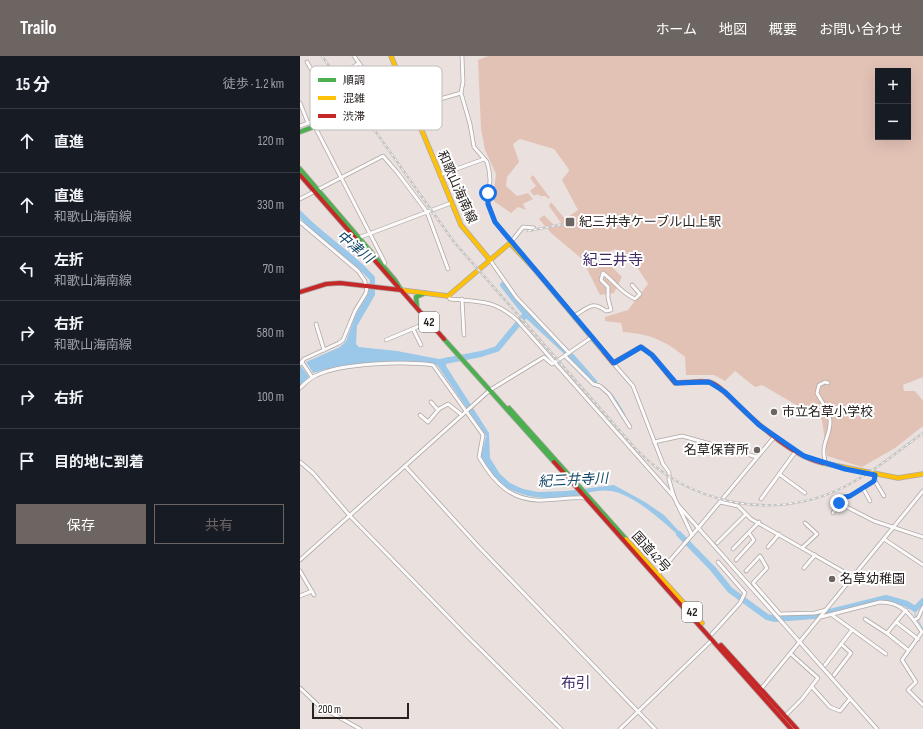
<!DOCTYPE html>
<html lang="ja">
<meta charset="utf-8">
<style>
:root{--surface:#171b24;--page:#242831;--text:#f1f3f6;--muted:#9ea1a6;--line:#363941;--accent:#6c6562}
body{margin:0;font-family:"Sofia Sans Condensed","Noto Sans JP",sans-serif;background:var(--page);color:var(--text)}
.controls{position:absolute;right:12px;top:12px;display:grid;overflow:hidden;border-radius:0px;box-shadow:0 4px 16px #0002}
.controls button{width:36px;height:36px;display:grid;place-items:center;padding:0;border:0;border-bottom:1px solid var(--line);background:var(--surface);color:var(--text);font:20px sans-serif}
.scale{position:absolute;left:12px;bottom:10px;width:97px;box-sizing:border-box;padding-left:4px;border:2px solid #282220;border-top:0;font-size:11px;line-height:14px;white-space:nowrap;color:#282220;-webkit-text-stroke:3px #fff;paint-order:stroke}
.stop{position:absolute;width:12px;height:12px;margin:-9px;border:3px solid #1a73e8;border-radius:50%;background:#fff}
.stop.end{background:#1a73e8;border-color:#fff;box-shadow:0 1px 4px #0008}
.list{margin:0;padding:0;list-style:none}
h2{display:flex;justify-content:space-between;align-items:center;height:52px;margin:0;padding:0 16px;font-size:17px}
h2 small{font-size:13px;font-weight:400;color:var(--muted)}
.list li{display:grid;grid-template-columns:26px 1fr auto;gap:12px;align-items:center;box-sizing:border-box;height:64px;padding:0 16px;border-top:1px solid var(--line)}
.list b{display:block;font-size:15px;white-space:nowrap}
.list p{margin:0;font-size:13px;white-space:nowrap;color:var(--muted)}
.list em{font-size:13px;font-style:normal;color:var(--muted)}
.actions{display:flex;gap:8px;padding:12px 16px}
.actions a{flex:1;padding:9px 0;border:1px solid var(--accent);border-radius:0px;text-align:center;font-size:14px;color:var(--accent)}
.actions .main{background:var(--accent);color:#fff}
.icon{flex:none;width:22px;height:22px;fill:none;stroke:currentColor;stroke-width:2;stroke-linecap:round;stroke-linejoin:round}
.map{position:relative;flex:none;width:623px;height:673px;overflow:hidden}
header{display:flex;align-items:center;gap:24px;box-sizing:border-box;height:56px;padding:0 20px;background:var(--accent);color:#fff}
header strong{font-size:19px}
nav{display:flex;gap:22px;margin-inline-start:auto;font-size:14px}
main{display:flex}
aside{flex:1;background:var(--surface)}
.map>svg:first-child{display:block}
.green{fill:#e3c2b6;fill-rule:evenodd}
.water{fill:#9bc8e8}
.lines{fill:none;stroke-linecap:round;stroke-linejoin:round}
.stream{stroke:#9bc8e8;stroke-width:1}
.river{stroke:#9bc8e8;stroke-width:6}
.street-casing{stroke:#aea7a5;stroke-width:4.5}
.fast-casing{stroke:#aea7a5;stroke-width:5.5}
.slow-casing{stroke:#aea7a5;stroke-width:5.5}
.jam-casing{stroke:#aea7a5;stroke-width:5.5}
.street{stroke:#fcfafa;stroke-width:3}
.fast{stroke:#4caf50;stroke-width:4}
.slow{stroke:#ffc107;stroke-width:4}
.jam{stroke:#c62828;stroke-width:4}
.rail-casing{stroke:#c7c5c4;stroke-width:2.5}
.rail{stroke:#fff;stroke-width:1;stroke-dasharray:3;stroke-linecap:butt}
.route{stroke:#1a73e8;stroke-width:5}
.poi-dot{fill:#6c6562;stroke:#fff;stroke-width:1.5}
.labels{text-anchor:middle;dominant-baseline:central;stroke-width:4;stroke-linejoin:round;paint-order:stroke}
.shield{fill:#fff;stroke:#686463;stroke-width:1}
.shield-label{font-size:12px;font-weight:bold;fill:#282220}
.street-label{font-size:13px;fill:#282220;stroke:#fff}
.poi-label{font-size:13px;fill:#282220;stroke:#fff;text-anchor:start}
.water-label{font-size:14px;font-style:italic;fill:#144868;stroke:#fff}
.quarter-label{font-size:15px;fill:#3f2a64;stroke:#fff}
.key{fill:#fff;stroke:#bebdbc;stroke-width:1}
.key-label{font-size:11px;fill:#282220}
</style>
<header>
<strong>Trailo</strong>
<nav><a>ホーム</a><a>地図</a><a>概要</a><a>お問い合わせ</a></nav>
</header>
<main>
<aside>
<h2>15 分<small>徒歩 · 1.2 km</small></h2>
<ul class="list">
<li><svg class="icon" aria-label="ahead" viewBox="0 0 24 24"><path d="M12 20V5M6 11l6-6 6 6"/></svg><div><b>直進</b></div><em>120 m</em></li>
<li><svg class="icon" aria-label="ahead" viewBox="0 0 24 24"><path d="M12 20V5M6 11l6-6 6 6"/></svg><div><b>直進</b><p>和歌山海南線</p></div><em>330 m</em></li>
<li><svg class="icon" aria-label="left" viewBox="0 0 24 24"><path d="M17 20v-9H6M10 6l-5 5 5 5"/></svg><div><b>左折</b><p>和歌山海南線</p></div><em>70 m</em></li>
<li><svg class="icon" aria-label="right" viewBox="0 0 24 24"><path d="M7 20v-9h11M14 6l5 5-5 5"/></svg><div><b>右折</b><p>和歌山海南線</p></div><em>580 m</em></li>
<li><svg class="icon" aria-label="right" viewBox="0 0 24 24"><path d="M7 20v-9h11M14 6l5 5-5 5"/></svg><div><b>右折</b></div><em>100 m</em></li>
<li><svg class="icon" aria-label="arrive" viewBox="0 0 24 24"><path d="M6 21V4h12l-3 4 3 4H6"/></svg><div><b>目的地に到着</b></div></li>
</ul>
<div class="actions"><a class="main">保存</a><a>共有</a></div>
</aside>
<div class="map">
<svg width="623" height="673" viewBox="0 0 623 673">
<rect width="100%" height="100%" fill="#eae1de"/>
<g class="green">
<path d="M188 0H623V321L603 329 604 335H615L623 345V370L595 392 562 411 527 400 522 364 462 329 455 331 435 315 425 325 414 319H386L385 301C365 284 349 278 323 276L321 267 305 265V261L328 254 348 228 331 202 315 193 304 199 307 206 322 221 314 237 300 239 282 203 251 177 239 163 244 159 256 171 261 167 249 150 251 146 265 163 278 154 262 124 269 115 268 112 254 93 220 83 213 88 219 106 207 121 206 130 217 140 228 137 233 143 223 148 226 154 218 151 211 157 195 146 193 143 196 118 185 94 181 73 178 4ZM578 15H608V81H578Z"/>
<path d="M233 119 250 142 249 143 245 140H240L238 138 234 140 230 135 236 130 230 122Z"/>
</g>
<g class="water">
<path d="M0 154C24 179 53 196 75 221V239L57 270 56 288 59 291 97 295 139 303 150 301 153 305 146 307V310L189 377 190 402 200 418 210 427 223 433 238 436 267 435 314 429 345 446 364 459 386 483 384 484C365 468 336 439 311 435 299 433 288 437 276 440 247 445 211 443 191 418 187 413 184 406 181 400L186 380 137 309 131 307C89 304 54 305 13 317L6 306 40 291 46 285 56 258 68 238 70 224 63 217 14 177 0 162Z"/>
<path d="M1 310 9 321 0 329V311Z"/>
</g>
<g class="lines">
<g class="stream">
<path d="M294 326C310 331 317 345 325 359"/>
<path d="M615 553V559L623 573"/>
</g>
<g class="river">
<path d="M203 229 226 258 273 302 294 326"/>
<path d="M145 305 181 298 197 293 226 258"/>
<path d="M379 478 413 513 430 534 467 561 475 563 514 560 586 542 607 548 615 553 623 545"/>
</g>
<defs>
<g id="street">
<path d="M54 0 71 24"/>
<path d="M162 0 163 26 161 37 170 68 174 91 187 106 189 114 190 124 188 148 195 166 211 186"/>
<path d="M7 6 15 20 30 58 12 65"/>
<path d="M46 16 59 7"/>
<path d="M0 47 8 67 12 65 85 207 82 210"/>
<path d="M112 51 161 37"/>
<path d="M0 70 8 67"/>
<path d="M140 119 184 103"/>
<path d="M0 143 83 100 97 116 127 156 148 213"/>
<path d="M0 166 58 215 65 225V229"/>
<path d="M58 182 151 147"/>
<path d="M211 186 223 171 234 172"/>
<path d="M190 204 216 241 269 297"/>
<path d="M148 240 150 243C180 246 193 243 217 264L374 441"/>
<path d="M162 243 164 279"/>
<path d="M274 260C288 252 292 244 306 255L311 254 308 242V231L301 224 303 217C315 226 320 236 335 243L340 238 332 229"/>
<path d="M16 268 24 294"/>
<path d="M113 273 121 289"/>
<path d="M86 284 129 266"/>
<path d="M265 300 293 328 300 330 309 338 330 371"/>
<path d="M2 306 12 321"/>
<path d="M313 307 333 330 363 408 369 416V424L374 441 392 479"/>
<path d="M0 308 4 303 39 287 43 284 55 255 66 237 67 230"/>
<path d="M0 332C5 327 10 322 17 319 43 307 104 305 133 309L183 379 179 401C194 427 212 446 244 444 258 444 271 441 284 442"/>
<path d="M131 346 138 354"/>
<path d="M120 359 128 366 139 353 148 348 162 359"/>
<path d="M354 386 382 380 457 401"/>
<path d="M0 406 13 417 50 460 165 578 261 673"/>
<path d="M526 408C519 387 531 382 530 364 529 355 521 345 517 337L519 329 525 326 528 327"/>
<path d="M105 410 178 490 355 673"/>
<path d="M479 418 505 437"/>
<path d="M575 425 584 440"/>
<path d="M563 432 570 445"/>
<path d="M461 443 496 395"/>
<path d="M420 446 438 450 451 463 553 521"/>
<path d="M539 447 574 465 623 481"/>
<path d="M377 448 577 673"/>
<path d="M533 457 542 441 550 440 575 425V419"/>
<path d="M584 483 623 509"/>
<path d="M417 487 445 459"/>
<path d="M468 491 479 478"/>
<path d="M502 492 517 478 505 467"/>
<path d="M433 493 459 466"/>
<path d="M0 504 190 334 244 301 252 308 254 307 292 281"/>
<path d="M436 504 454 484 449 477"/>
<path d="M504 512 515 499"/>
<path d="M0 515 14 539"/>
<path d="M446 515 460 500 467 512 453 527 480 558 515 557 526 554"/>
<path d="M358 518 399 471 475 380"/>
<path d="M0 540 12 535"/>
<path d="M532 559 586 598"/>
<path d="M521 561 580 546C602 546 611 559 622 576L602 604 616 626 608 634 623 649"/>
<path d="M565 563 588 578 608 594"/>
<path d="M614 564 618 562 623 551"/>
<path d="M596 566 618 583"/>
<path d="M587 577 606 554"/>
<path d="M412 578 440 547 445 537 418 506"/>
<path d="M525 609 552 574"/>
<path d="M534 619 551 597 541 588"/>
<path d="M512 631 530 651 540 655 549 644"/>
<path d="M0 632 19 650 60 673"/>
<path d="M461 633 623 435"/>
<path d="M485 660 502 643 518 622 491 598"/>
<path d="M320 673 412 584"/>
</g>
<g id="fast">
<path d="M0 76 35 63 46 56 52 63 42 69 35 63"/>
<path d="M0 113 95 224 101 234"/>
<path d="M117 251 116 241 125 237"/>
<path d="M144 283 254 406"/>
<path d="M209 352 326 483"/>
</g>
<g id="slow">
<path d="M91 0 161 169 190 204"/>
<path d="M71 24 96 12"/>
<path d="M101 234 148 240 210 187 236 215 304 296"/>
<path d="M523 407 598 422 623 418"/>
<path d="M326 483 402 567"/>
</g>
<g id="jam">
<path d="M0 119 98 231"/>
<path d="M0 236 26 228 40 227 101 234 144 283"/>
<path d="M304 296 313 307 341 291 352 299 375 327C385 327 399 324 409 326 420 329 431 343 440 351 461 371 494 401 523 407"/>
<path d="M254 406 491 673"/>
<path d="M421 589 497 673"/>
</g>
</defs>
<use href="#street" class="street-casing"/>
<use href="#fast" class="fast-casing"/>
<use href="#slow" class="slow-casing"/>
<use href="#jam" class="jam-casing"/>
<use href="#street" class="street"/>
<use href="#fast" class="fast"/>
<use href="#slow" class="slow"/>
<use href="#jam" class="jam"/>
<defs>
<g id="rail">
<path d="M22 0 154 186 335 392C388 448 472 466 542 432 571 418 597 396 623 377"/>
<path d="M228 175 269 167"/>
</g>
</defs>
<use href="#rail" class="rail-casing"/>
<use href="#rail" class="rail"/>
</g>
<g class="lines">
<path class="route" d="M188 137V148L195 166 314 307 341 291 352 299 376 327 409 326 425 336 459 369 504 400 545 413 575 419 574 425 550 440 542 442 539 447"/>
</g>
<g class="poi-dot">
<rect x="265" y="161" width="10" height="10" rx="2"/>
<circle cx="474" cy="356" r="4"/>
<circle cx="457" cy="394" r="4"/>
<circle cx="532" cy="523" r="4"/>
</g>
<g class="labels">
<g class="shield">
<rect x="119" y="256" width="20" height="20" rx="3"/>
<rect x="382" y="546" width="20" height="20" rx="3"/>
</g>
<g class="shield-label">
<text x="129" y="266">42</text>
<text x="392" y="556">42</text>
</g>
<g class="street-label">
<text transform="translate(157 131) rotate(66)">和歌山海南線</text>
<text transform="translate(351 496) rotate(48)">国道42号</text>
</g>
<g class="poi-label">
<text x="279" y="166">紀三井寺ケーブル山上駅</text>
<text x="482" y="356">市立名草小学校</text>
<text x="449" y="394" text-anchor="end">名草保育所</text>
<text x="540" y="523">名草幼稚園</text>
</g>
<g class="water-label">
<text transform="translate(55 191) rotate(39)">中津川</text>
<text transform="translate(273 424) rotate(-3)">紀三井寺川</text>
</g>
<g class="quarter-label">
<text x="313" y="204">紀三井寺</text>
<text x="276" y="627">布引</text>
</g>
</g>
<rect x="10" y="10" width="132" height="64" rx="6" class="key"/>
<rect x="18" y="22" width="18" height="4" fill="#4caf50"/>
<rect x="18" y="40" width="18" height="4" fill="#ffc107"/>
<rect x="18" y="58" width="18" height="4" fill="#c62828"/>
<g class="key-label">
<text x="43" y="28">順調</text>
<text x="43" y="46">混雑</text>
<text x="43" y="64">渋滞</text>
</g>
</svg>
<div class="controls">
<button>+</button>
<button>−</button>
</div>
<div class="scale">200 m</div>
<div class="stop" style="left:188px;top:137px"></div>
<div class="stop end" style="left:539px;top:447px"></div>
</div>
</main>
